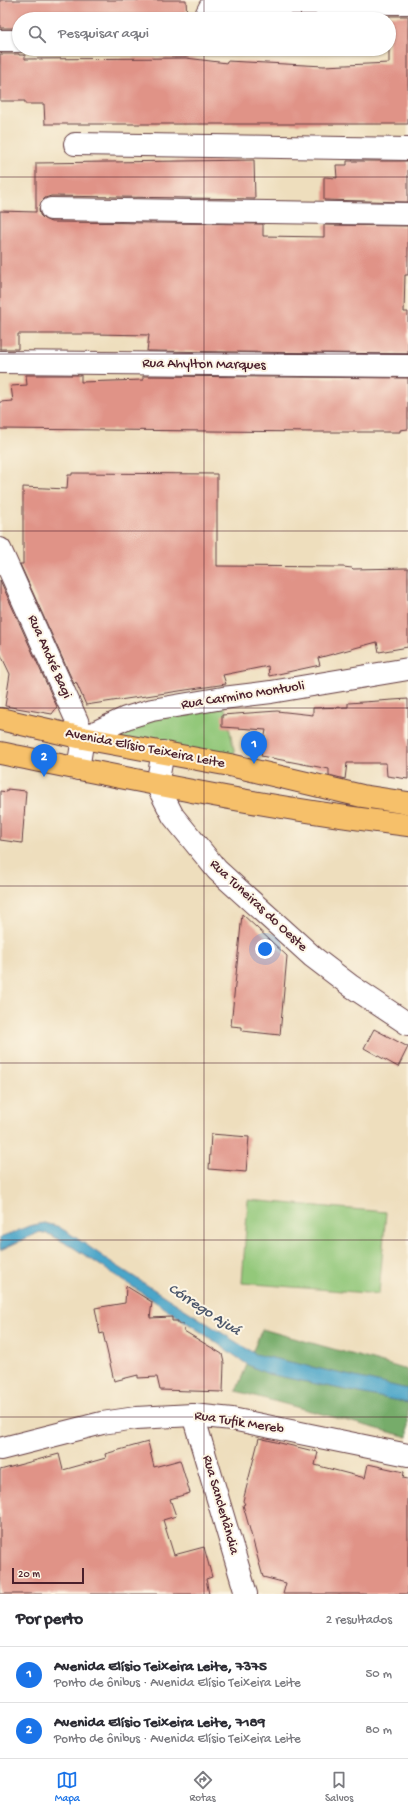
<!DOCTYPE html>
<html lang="pt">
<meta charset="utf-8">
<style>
:root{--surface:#fff;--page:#f2f2f3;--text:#2b2b33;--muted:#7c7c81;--line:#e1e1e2;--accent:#1a73e8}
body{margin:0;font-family:"Gochi Hand",sans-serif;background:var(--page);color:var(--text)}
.scale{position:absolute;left:12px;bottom:10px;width:72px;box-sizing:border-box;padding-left:4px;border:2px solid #4a1f2b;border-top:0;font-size:11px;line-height:14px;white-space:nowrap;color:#4a1f2b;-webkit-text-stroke:3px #fcf5e5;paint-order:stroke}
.you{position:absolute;left:265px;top:949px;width:14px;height:14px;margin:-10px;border:3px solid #fff;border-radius:50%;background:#1a73e8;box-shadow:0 0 0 6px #1a73e833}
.badge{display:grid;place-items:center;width:26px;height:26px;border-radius:50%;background:var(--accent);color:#fff;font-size:13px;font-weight:700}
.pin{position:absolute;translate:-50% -33px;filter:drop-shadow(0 1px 2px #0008)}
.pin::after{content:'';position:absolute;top:21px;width:14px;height:12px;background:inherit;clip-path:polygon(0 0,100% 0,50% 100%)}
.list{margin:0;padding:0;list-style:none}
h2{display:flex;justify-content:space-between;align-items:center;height:52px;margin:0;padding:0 16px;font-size:17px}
h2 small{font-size:13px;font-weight:400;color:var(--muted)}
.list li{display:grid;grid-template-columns:26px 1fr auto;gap:12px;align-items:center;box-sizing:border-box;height:56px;padding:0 16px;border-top:1px solid var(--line)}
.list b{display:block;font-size:15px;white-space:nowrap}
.list p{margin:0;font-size:13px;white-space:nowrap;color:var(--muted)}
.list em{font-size:13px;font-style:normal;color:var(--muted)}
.icon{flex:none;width:22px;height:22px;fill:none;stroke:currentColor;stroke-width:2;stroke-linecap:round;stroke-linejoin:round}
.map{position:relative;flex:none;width:408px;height:1594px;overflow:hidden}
.search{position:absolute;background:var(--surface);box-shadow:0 1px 3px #0004;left:12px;right:12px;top:12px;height:44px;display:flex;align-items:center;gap:10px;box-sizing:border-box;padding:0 14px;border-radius:22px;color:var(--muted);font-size:15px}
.sheet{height:164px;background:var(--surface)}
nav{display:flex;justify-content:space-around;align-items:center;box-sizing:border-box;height:56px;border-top:1px solid var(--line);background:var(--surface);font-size:11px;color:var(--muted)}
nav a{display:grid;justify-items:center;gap:2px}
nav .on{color:var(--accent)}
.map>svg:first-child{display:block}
.green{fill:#93c87a;stroke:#6e7452}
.forest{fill:#76ac6a;stroke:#60664a}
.water{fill:#4ba6c9;stroke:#4a627a}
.building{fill:#e09387}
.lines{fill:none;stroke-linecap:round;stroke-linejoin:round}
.minor-casing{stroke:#633c41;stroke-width:24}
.major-casing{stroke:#633c41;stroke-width:24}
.minor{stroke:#fff;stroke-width:22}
.major{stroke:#f6c06b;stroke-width:22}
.grid{fill:none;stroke:#4a1f2b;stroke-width:1;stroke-opacity:0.55}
.labels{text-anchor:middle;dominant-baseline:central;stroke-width:4;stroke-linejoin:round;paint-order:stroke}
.street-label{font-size:14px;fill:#4a1f2b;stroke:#fcf5e5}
.water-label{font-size:15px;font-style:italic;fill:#4a556a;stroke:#fcf5e5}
</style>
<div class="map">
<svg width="408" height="1594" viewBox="0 0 408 1594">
<rect width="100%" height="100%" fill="#fcf5e5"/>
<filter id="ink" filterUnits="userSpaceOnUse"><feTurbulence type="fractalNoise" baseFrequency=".025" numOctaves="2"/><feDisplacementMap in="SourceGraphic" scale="8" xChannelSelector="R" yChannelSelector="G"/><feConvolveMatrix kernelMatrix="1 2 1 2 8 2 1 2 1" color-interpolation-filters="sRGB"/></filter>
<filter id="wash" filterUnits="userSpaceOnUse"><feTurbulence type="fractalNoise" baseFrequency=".012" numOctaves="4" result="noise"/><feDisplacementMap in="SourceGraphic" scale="16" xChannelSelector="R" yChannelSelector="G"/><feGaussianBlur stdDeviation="0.9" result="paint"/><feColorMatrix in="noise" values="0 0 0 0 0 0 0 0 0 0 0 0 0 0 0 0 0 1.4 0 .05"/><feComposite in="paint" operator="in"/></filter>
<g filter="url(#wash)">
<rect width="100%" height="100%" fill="#eedebd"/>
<g class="green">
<path d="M223 698 238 769 78 738Z"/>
<path d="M248 1200 386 1212 379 1294 242 1283Z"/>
</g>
<path class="forest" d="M262 1329 408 1370V1437L236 1391Z"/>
<path class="water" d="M44 1223 57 1226 69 1233 114 1264 255 1354 408 1389V1403L268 1374 248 1365 204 1334 74 1248 51 1235 40 1232 0 1250V1238L29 1226Z"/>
<g id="blocks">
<g class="building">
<path d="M0 0H186L187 19H19V28H0Z"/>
<path d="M389 16H408V124H45L44 104H25V101H0V54H19V55H25V59L186 58 227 63V61L324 66 389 63Z"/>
<path d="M254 160 255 199 51 196 45 198 41 202 39 209 40 215 44 219 51 222 263 224V236L324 237V225L408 226V275H405L404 312H408V354L147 351 149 335 94 334H18V349H0V211L36 212V163Z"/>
<path d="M347 161H408V202L324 200V177L337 178 336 165H347Z"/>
<path d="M26 375H81V382L143 380V376L408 378V429L400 430V432H316L0 429V402L13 401 11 386 27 385Z"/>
<path d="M72 473 217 474V566L343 567 352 568 353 569 408 568V647L379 652 377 642 318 658 320 665 269 676 268 666 223 675 226 684 86 705 76 682 74 684 20 564H23V487L67 489 68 475H72Z"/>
<path d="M0 580 57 707 52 714 5 706 10 674 0 653Z"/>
<path d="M408 699V779L387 776 386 763H347L345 779 329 775V769L261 756 266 730 222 727V715L277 711 313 715V708L348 707V703Z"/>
<path d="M7 789 26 791 22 843 0 840V791L7 792Z"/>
<path d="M242 914 287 956 280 1035 242 1031V1027L231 1026Z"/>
<path d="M374 1029 408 1047 398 1067 364 1048Z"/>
<path d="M211 1134 249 1137 246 1172 209 1169Z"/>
<path d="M126 1286 152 1302 150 1318 172 1317V1321H178V1324H183L184 1331 222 1354 224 1363 223 1392 160 1390 157 1377 138 1378V1375L114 1381 103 1333 100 1334 95 1308 125 1303Z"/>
<path d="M259 1438 318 1452 315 1465 365 1478 368 1464 404 1472 403 1478 408 1479V1594H283L286 1583 263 1577 243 1505 245 1504 243 1501Z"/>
<path d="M148 1442 154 1467 180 1460 190 1493 170 1499 176 1516 163 1520 174 1555 204 1547 212 1577 206 1579 209 1594H0V1470L59 1454 63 1470 106 1458 105 1454Z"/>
</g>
</g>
</g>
<g filter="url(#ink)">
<use href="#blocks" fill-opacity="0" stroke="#633c41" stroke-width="1"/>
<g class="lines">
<defs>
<g id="minor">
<path d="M204 19 210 7 219 3H408"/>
<path d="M0 41H19"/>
<path d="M75 144 408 149"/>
<path d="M51 209 408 214"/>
<path d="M0 362 408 366"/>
<path d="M0 549 77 721 83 738 78 769"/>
<path d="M83 738 126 718 152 710 223 698 271 692 408 669"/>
<path d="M163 752 157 785 173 816 217 870 313 957 351 986 408 1024"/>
<path d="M193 1415 246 1594"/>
<path d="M0 1449 102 1423 136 1418 193 1415 232 1419 408 1455"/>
</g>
<g id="major">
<path d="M0 719 83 738 230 765 362 796 408 803"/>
<path d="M0 753C135 780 271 809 408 825"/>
</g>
</defs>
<use href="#minor" class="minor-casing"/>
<use href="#major" class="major-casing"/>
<use href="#minor" class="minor"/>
<use href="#major" class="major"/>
</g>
</g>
<path class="grid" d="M204 0V19M204 49V1594M0 177H408M0 354H408M0 531H408M0 708H408M0 886H408M0 1063H408M0 1240H408M0 1417H408"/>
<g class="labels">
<g class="street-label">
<text transform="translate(204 365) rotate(1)">Rua Ahylton Marques</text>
<text transform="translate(49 657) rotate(66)">Rua André Bagi</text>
<text transform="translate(243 696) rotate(-9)">Rua Carmino Montuoli</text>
<text transform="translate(145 749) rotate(11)">Avenida Elísio Teixeira Leite</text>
<text transform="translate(258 906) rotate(43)">Rua Tuneiras do Oeste</text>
<text transform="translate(239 1423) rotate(9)">Rua Tufik Mereb</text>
<text transform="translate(220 1505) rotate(74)">Rua Sanclerlândia</text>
</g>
<g class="water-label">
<text transform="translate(204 1310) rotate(33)">Córrego Ajuá</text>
</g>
</g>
</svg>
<div class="scale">20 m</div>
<div class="you"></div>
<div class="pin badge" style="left:254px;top:764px">1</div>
<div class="pin badge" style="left:44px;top:777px">2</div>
<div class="search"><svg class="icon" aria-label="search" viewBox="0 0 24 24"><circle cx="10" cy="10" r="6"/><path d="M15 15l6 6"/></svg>Pesquisar aqui</div>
</div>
<section class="sheet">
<h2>Por perto<small>2 resultados</small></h2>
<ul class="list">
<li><span class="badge">1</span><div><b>Avenida Elísio Teixeira Leite, 7375</b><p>Ponto de ônibus · Avenida Elísio Teixeira Leite</p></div><em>50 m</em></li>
<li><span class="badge">2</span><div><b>Avenida Elísio Teixeira Leite, 7189</b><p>Ponto de ônibus · Avenida Elísio Teixeira Leite</p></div><em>80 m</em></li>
</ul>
</section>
<nav>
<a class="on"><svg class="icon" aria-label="map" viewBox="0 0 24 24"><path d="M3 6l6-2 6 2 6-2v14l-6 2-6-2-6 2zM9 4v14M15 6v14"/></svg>Mapa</a>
<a><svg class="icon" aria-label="directions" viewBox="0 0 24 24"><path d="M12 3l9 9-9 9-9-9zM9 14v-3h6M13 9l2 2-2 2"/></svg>Rotas</a>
<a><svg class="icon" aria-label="saved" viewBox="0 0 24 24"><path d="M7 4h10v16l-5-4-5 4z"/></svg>Salvos</a>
</nav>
